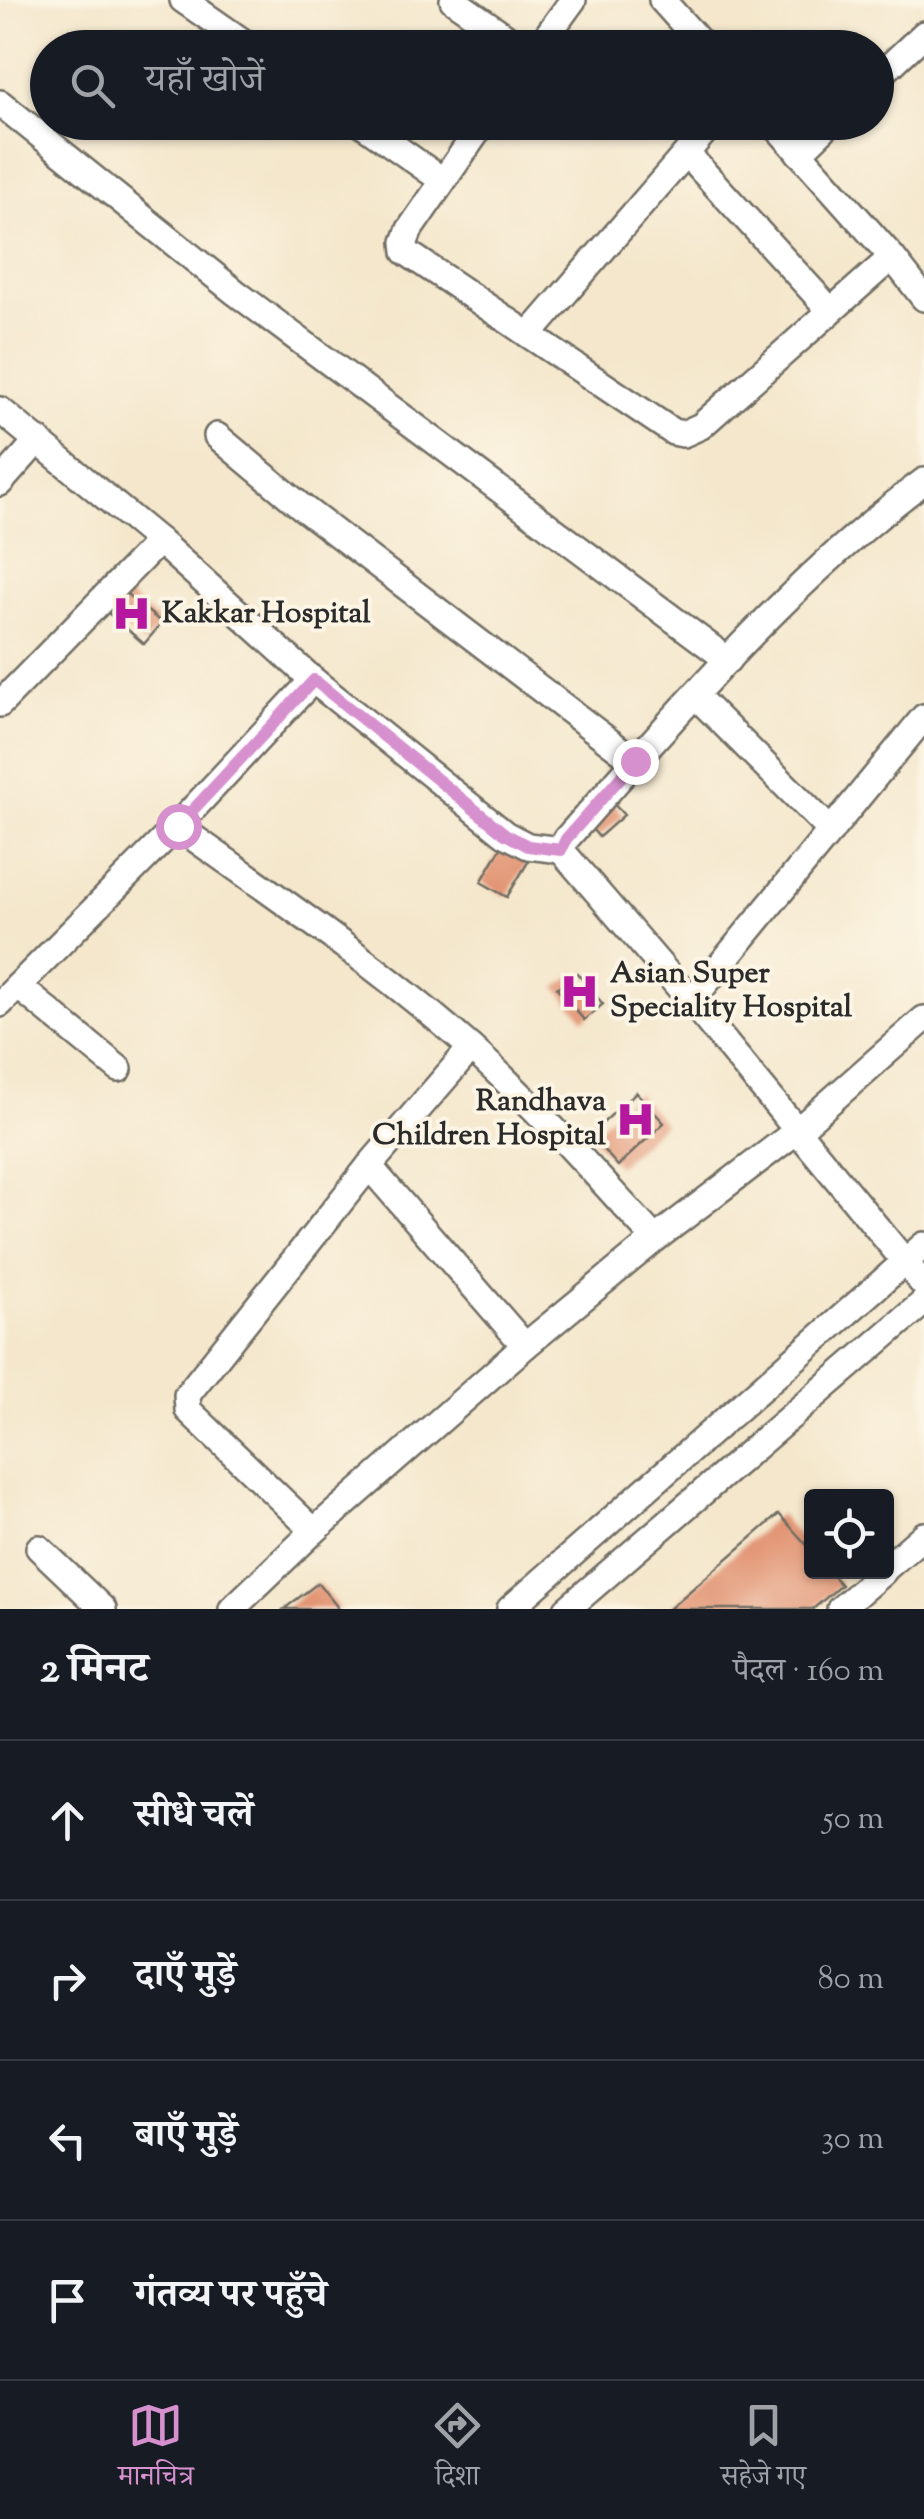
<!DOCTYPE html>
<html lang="hi">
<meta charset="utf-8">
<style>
:root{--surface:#171b24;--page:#20242c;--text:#f1f3f6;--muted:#9ea1a6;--line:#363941;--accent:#d690ce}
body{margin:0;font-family:"Sorts Mill Goudy","Noto Serif Devanagari",serif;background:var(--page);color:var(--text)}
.controls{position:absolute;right:30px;bottom:30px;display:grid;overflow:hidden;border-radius:10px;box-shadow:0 2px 8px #0004}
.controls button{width:90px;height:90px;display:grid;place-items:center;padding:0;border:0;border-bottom:2px solid var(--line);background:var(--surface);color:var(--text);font:50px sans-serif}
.stop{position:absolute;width:30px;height:30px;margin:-22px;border:8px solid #d690ce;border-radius:50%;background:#fff}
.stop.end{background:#d690ce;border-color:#fff;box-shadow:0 2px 10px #0008}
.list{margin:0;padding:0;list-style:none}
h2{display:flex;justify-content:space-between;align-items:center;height:130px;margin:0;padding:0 40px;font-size:42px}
h2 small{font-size:32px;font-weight:400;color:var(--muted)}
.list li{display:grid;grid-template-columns:65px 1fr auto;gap:30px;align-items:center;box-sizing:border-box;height:160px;padding:0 40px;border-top:2px solid var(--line)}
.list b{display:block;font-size:38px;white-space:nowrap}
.list em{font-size:32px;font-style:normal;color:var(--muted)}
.icon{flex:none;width:55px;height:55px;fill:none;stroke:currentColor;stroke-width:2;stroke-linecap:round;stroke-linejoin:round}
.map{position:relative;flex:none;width:924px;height:1609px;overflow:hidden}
.search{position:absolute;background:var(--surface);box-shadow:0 2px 8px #0004;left:30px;right:30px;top:30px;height:110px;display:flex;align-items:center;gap:25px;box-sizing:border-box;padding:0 35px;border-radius:55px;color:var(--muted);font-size:38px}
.sheet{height:770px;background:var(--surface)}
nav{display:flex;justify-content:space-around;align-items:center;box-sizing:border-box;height:140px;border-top:2px solid var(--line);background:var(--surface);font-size:28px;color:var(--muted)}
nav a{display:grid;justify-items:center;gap:5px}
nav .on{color:var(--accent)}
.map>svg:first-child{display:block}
.building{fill:#e29575}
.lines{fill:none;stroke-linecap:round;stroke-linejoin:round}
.minor-casing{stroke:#716d63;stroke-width:30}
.minor{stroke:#fff;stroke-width:25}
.route{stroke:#d690ce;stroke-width:12}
.labels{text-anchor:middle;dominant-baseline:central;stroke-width:8;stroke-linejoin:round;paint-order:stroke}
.poi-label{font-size:30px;font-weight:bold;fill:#2b2b2b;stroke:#fcf5e5;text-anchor:start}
</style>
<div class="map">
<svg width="924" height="1609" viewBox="0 0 924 1609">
<rect width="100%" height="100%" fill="#fcf5e5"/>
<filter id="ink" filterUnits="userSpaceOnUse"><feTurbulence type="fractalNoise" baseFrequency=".01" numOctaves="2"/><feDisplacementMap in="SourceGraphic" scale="20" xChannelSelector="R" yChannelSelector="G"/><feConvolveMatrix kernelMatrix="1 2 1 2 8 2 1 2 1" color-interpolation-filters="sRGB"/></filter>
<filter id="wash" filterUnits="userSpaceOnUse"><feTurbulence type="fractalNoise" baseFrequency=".0048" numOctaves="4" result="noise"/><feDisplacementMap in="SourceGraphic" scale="40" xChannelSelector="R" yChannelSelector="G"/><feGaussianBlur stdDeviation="2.25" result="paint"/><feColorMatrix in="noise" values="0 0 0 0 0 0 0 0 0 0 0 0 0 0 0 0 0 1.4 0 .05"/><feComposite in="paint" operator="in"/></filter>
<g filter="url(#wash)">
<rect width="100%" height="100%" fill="#f4e7cc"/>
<g id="blocks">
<g class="building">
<path d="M122 590 162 623 144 644 105 610Z"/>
<path d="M610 800 624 815 599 837 586 822Z"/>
<path d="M505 841 531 857 507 897 481 882Z"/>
<path d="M576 972 603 1004 584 1020 557 988Z"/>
<path d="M636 1092 664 1123 618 1166 590 1135Z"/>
<path d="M779 1514 812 1551V1572H829L841 1585 813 1609H669Z"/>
<path d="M318 1583 339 1609H284Z"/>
</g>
</g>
</g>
<g filter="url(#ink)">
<use href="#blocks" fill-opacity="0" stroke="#716d63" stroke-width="2.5"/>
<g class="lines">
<defs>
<g id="minor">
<path d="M183 0 252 48"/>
<path d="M453 0 522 48"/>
<path d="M662 0 705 48"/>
<path d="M538 48 573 0"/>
<path d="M876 79 924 34"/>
<path d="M0 103 235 292 728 660"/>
<path d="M360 122 442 180"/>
<path d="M484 122 410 229 405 242 406 252 673 432 683 434 701 426 892 257"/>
<path d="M772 122 892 257 924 298"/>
<path d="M799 153 831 122"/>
<path d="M687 154 830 310"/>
<path d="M529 335 713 122"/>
<path d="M0 410 159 541 313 680 505 834 528 846 561 850"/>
<path d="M217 436 303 508 635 761"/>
<path d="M924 481C788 582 678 713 566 839L561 850 691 1001 924 1285"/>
<path d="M0 483 38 440"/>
<path d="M695 695 831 831"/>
<path d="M0 704 159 541"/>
<path d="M177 826C277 897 378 966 470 1047 536 1106 595 1174 655 1239"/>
<path d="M18 986 119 1069"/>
<path d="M691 1001 924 717"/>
<path d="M0 1004 177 826 313 680"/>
<path d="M369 1166 525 1346"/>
<path d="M314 1531 188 1410 187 1395 369 1166 471 1048"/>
<path d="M39 1548 103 1609"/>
<path d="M886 1568 924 1535"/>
<path d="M232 1609 314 1531 525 1346 655 1239 798 1130 924 1019"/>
<path d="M510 1609 924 1245"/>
<path d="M567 1609 924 1302"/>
<path d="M840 1609 883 1572"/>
</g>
</defs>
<use href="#minor" class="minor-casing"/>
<use href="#minor" class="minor"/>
</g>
</g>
<g class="lines" filter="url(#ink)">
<path class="route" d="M178 826 314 680 505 834 528 846 561 850 566 839 635 761"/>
</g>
<defs>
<symbol id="hospital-bare" viewBox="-9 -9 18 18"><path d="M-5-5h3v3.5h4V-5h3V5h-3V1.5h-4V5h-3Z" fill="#b5179e" stroke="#fcf5e5" stroke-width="2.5" paint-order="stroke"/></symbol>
</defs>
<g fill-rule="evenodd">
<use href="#hospital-bare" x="104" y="586" width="55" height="55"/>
<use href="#hospital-bare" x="552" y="964" width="55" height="55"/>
<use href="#hospital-bare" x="608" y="1092" width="55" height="55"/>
</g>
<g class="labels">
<g class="poi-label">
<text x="162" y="614">Kakkar Hospital</text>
<text x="610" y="974">Asian Super<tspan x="610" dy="34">Speciality Hospital</tspan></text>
<text x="606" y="1102" text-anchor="end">Randhava<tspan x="606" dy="34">Children Hospital</tspan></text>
</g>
</g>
</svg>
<div class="controls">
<button><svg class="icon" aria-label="locate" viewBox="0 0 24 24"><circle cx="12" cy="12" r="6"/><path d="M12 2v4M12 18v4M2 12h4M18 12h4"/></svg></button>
</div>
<div class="stop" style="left:178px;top:826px"></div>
<div class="stop end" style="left:635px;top:761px"></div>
<div class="search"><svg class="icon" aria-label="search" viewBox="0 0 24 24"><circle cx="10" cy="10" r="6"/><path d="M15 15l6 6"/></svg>यहाँ खोजें</div>
</div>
<section class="sheet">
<h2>2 मिनट<small>पैदल · 160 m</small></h2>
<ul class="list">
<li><svg class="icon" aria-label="ahead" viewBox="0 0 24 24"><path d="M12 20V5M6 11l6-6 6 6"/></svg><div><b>सीधे चलें</b></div><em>50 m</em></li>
<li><svg class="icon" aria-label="right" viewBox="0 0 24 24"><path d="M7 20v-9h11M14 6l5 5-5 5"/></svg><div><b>दाएँ मुड़ें</b></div><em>80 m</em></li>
<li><svg class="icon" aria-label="left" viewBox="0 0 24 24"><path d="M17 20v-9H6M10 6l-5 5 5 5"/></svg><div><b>बाएँ मुड़ें</b></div><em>30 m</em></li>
<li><svg class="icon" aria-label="arrive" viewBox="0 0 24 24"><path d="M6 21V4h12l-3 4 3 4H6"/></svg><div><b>गंतव्य पर पहुँचे</b></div></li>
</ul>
</section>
<nav>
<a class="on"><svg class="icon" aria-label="map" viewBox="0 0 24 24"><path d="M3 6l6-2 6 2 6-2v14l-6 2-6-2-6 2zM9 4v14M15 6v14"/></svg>मानचित्र</a>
<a><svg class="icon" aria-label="directions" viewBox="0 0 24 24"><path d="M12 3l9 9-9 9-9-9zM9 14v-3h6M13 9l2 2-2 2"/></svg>दिशा</a>
<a><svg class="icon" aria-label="saved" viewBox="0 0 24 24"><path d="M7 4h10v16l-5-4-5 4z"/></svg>सहेजे गए</a>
</nav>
